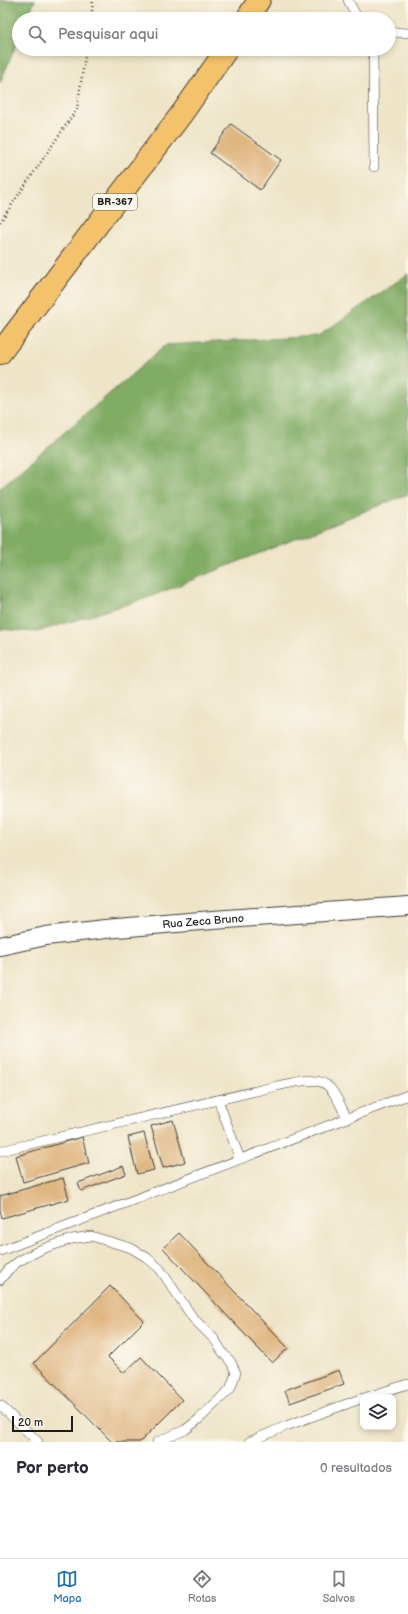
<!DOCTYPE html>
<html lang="pt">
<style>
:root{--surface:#fff;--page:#f2f2f3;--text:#2b2b33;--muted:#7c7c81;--line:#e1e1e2;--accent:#1f6fb2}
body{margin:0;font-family:"Balsamiq Sans",sans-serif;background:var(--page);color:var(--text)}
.controls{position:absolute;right:12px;bottom:12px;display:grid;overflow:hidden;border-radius:8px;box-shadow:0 2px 6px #0003}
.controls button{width:36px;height:36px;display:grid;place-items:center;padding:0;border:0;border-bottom:1px solid var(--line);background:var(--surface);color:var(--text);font:20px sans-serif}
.scale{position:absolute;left:12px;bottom:10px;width:61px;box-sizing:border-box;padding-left:4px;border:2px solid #1c1c1c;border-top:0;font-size:11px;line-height:14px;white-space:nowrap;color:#1c1c1c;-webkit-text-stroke:3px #fbf7ec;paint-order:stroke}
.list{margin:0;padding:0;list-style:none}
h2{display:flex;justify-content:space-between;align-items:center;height:52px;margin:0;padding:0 16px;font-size:17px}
h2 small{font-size:13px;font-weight:400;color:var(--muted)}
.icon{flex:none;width:22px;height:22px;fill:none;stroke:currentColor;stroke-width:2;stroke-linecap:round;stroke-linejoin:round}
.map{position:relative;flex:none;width:408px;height:1442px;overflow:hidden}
.search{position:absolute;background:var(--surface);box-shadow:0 2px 6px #0003;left:12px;right:12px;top:12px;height:44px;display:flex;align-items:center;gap:10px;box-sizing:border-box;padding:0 14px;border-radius:22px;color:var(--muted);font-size:15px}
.sheet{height:116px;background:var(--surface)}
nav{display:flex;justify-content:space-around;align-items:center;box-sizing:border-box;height:56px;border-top:1px solid var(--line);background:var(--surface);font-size:11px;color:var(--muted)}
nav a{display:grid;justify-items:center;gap:2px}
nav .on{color:var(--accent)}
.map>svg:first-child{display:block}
.forest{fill:#80ac64;stroke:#4e6440}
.building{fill:#dfb680}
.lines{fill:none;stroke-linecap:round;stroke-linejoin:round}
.lane-casing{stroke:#3c3a36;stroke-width:10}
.street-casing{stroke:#3c3a36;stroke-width:20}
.highway-casing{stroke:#3c3a36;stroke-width:24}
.path{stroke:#3c3a36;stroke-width:2.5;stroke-dasharray:1 3;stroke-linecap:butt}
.lane{stroke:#fff;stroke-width:9}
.street{stroke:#fff;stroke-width:18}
.highway{stroke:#f3c26a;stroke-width:22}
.labels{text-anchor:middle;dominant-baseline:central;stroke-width:3;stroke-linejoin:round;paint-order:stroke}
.shield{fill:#fbf7ec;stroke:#5f5e5a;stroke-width:1}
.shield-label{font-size:10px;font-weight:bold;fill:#1c1c1c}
.street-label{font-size:11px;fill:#1c1c1c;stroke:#fbf7ec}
</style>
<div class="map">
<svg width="408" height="1442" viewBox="0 0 408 1442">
<rect width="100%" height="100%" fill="#fbf7ec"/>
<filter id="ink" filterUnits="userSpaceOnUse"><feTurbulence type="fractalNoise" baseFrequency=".025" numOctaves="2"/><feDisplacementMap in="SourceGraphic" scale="8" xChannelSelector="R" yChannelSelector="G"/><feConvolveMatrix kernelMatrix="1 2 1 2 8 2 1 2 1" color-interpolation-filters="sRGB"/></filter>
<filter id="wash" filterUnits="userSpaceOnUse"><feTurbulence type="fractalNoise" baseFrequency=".012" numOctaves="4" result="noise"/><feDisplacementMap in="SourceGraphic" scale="16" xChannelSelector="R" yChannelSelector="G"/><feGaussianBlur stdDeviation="0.9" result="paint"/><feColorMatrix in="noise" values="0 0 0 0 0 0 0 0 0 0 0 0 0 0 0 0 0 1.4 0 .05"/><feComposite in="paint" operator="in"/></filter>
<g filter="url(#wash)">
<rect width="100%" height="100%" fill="#eee5c8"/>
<g class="forest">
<path d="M0 0H35L27 19H19V38L0 83Z"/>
<path d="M408 274V494L147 598 37 632 0 629V488L166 345 318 336Z"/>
</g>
<g id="blocks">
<g class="building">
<path d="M231 124 281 160 260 190 210 153Z"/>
<path d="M173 1120 185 1162 163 1168 151 1126Z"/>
<path d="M144 1133 154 1170 137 1174 128 1137Z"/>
<path d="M82 1137 89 1163 23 1182 16 1156Z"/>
<path d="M123 1166 126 1174 81 1191 78 1183Z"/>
<path d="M63 1178 69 1199 2 1218 0 1210V1196Z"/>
<path d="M179 1233 288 1348 272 1363 163 1248Z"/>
<path d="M110 1286 144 1321 108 1357 124 1373 141 1357 182 1400 140 1442H112L34 1363Z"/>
<path d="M339 1370 344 1384 290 1403 285 1390Z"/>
</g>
</g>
</g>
<g filter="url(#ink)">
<use href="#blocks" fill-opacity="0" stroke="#3c3a36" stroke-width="1"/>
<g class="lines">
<defs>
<g id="lane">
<path d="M348 0 358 19"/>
<path d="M389 32 408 33"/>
<path d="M373 49 374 167"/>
<path d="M218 1100 240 1159"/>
<path d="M0 1151 277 1086C292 1083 319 1074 330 1088 337 1096 342 1109 347 1118"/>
<path d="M0 1251 408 1095"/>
<path d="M0 1280 9 1269 19 1261 42 1249 72 1239 91 1236 131 1248 146 1257 160 1269 193 1318 215 1340 223 1353 231 1362 236 1373 230 1389 199 1419 185 1430 157 1442"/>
<path d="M367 1397 408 1384"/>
<path d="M0 1405 38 1442"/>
<path d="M249 1442 286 1426 363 1398"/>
</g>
<g id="street">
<path id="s1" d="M0 946 46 936 105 929 213 920 408 906"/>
</g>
<g id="highway">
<path d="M247 19 259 0"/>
<path d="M0 353 183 112 227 49"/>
</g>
</defs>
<use href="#lane" class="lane-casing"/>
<use href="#street" class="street-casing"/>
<use href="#highway" class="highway-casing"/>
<g class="path">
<path d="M91 19 93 0"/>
<path d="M0 222 77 109 86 49"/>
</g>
<use href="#lane" class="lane"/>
<use href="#street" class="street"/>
<use href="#highway" class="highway"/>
</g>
</g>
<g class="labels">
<rect class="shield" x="93" y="194" width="44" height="16" rx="3"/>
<g class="shield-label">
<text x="115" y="202">BR-367</text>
</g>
<g class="street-label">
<text stroke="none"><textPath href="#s1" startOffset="205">Rua Zeca Bruno</textPath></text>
</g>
</g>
</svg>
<div class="controls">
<button><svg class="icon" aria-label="layers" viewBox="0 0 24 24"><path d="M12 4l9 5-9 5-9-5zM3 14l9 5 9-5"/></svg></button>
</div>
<div class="scale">20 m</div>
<div class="search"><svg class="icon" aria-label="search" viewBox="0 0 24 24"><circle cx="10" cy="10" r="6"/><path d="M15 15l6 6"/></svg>Pesquisar aqui</div>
</div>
<section class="sheet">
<h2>Por perto<small>0 resultados</small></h2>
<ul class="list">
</ul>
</section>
<nav>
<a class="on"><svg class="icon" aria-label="map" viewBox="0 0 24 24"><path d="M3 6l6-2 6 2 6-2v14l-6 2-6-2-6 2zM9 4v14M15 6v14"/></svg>Mapa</a>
<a><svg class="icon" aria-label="directions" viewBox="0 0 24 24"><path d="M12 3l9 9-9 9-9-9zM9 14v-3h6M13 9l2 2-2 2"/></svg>Rotas</a>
<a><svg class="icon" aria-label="saved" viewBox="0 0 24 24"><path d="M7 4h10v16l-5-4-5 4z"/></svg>Salvos</a>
</nav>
